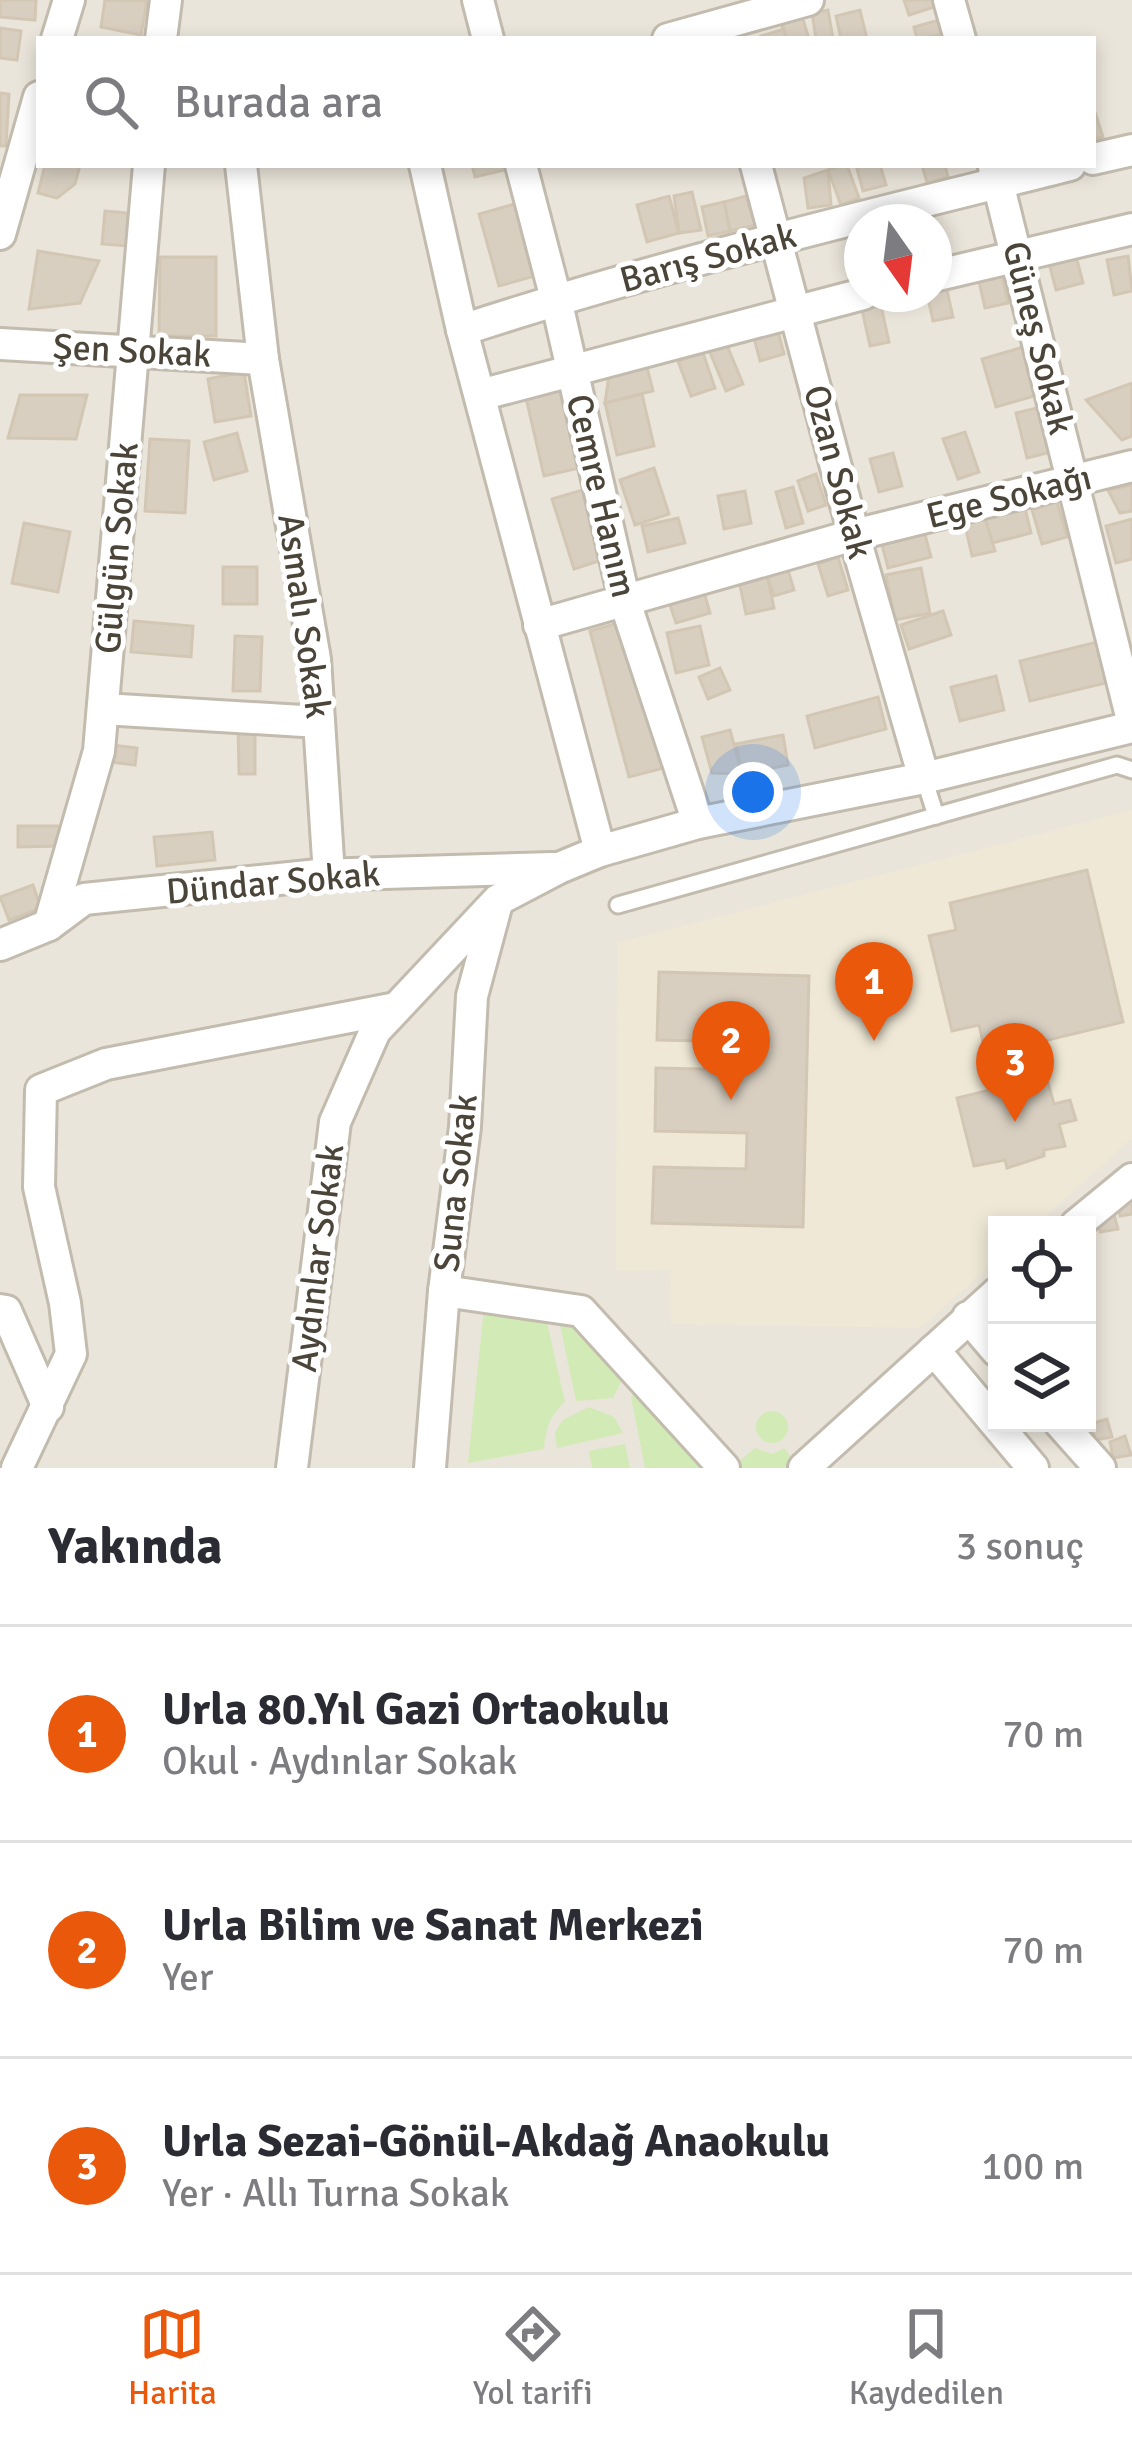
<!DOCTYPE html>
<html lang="tr">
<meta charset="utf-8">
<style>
:root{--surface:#fff;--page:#f7f7f7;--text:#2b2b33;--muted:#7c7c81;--line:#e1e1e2;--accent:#ea580c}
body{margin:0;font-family:Signika,sans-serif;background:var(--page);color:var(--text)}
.controls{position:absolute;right:36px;bottom:36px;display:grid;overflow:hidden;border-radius:0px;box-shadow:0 6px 18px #0003}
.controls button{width:108px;height:108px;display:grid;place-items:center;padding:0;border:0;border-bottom:3px solid var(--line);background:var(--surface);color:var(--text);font:60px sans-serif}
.compass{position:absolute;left:844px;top:204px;width:108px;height:108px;border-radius:50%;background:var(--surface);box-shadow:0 6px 18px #0003;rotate:166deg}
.you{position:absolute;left:753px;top:792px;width:42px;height:42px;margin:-30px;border:9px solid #fff;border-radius:50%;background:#1a73e8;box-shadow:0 0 0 18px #1a73e833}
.badge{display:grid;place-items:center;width:78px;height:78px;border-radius:50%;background:var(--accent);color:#fff;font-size:39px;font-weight:700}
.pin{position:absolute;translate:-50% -99px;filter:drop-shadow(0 3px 6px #0008)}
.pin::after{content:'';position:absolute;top:63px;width:42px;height:36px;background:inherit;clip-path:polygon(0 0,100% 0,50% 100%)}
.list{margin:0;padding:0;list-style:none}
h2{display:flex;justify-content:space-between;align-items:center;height:156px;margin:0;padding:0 48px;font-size:51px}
h2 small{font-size:39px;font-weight:400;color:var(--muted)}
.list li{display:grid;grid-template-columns:78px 1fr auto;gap:36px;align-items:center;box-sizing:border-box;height:216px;padding:0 48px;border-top:3px solid var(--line)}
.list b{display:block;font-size:45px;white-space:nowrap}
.list p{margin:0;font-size:39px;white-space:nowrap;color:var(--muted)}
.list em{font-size:39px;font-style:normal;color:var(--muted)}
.icon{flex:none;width:66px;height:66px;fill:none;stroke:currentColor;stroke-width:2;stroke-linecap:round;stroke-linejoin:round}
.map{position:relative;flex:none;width:1132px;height:1468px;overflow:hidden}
.search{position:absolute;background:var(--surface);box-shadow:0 6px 18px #0003;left:36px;right:36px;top:36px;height:132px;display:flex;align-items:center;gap:30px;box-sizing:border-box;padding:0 42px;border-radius:0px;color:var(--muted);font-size:45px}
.sheet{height:804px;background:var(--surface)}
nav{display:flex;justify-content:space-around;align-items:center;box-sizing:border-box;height:168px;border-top:3px solid var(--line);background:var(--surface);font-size:33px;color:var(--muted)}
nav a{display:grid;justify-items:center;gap:6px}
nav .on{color:var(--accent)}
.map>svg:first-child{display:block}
.residential{fill:#eae5da;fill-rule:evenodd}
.education{fill:#efe8d6}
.green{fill:#d2eab5}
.building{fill:#d8cfc1;stroke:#d3c7b4;stroke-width:3}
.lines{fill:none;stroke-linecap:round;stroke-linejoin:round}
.lane-casing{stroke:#c2bbae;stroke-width:21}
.street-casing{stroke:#c2bbae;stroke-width:36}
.lane{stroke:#fff;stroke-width:15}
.street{stroke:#fff;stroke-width:30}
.labels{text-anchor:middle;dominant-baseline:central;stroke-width:10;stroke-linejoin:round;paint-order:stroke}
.street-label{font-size:36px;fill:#4b4439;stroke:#fff}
</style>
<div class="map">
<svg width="1132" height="1468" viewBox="0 0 1132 1468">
<rect width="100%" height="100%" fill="#f6f3ec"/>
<path class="residential" d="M0 0H1132V1468H0ZM39 39H1093V165H39ZM862 222H934V294H862ZM997 1225H1087V1423H997Z"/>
<path class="education" d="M1132 810V1138L1036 1225H997V1260L920 1328 671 1324 670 1270 616 1271 617 943Z"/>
<g class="green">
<path d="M484 1308 545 1314 565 1402C549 1416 546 1429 544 1449L468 1463Z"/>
<path d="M558 1315H569L624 1376 613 1398 576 1401Z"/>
<path d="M637 1392 701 1468H645L631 1397Z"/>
<path d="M589 1407 614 1417 623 1433 557 1448 555 1432 563 1420Z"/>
<circle cx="772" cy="1427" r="16"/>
<path d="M625 1444 630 1468H592L589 1451Z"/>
<path d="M755 1448 772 1454 784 1448 797 1464 792 1468H737L735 1465Z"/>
</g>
<g class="building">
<path d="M0 0H36L35 20 0 17Z"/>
<path d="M105 0 147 1 141 35 101 27Z"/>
<path d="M904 0H938L940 5 909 15Z"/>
<path d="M828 10 833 39H816L812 13Z"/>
<path d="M860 10 867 39H841L836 16Z"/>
<path d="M802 16 809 39H786L781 23Z"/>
<path d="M946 18 950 33 917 39 914 27Z"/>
<path d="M0 28 21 31 17 60 0 58Z"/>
<path d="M784 29 786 39H762L761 36Z"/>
<path d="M0 93 9 94 6 146H0Z"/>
<path d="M1093 106 1103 137 1093 139Z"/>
<path d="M45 165H80L75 184 57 198 38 193Z"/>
<path d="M472 165H508L509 169 475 177Z"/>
<path d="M847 165 859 198 841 205 828 170Z"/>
<path d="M856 165H880L886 185 863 191Z"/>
<path d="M922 165H945L948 177 927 183Z"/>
<path d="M828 170 831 205 808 208 804 178Z"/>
<path d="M692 192 701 230 679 233 674 196Z"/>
<path d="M669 196 679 233 647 242 637 205Z"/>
<path d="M746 196 755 225 730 231 724 202Z"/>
<path d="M522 202 542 274 499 286 479 214Z"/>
<path d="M724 202 730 231 708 236 702 207Z"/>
<path d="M105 211 128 213 126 246 102 244Z"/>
<path d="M38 251 99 261 80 303 29 309Z"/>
<path d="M1076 256 1083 283 1056 290 1049 263Z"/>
<path d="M1128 256 1132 291 1114 295 1107 260Z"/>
<path d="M160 257H216V336H159Z"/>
<path d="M1001 272 1008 303 985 308 978 277Z"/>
<path d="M946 286 953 317 933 321 927 294Z"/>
<path d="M881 306 889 342 870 346 862 310Z"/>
<path d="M775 320 784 354 760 361 751 326Z"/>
<path d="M726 343 743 384 726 391 709 350Z"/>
<path d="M1027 346 1041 394 996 407 982 359Z"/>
<path d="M703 353 715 388 691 396 678 361Z"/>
<path d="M645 359 653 391 605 403 610 368Z"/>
<path d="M244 372 251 416 215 422 208 379Z"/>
<path d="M1132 383V436L1122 440 1086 400Z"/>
<path d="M566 389 583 467 544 476 526 398Z"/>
<path d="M642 394 654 446 617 455 605 403Z"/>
<path d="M20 395H87L76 439 8 438Z"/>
<path d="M1045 406 1056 451 1027 458 1016 413Z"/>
<path d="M965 432 979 472 958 479 943 439Z"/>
<path d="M237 433 247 471 214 480 204 442Z"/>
<path d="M150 439 189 441 185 513 145 511Z"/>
<path d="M893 453 902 486 879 492 870 459Z"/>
<path d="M654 468 669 514 635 525 620 480Z"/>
<path d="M816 474 826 505 808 511 798 481Z"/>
<path d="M1132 485V511L1120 513 1108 490Z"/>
<path d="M793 487 803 523 786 528 776 492Z"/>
<path d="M589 488 611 557 574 569 552 499Z"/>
<path d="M745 491 751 523 724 529 718 496Z"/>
<path d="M1057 502 1067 537 1042 544 1032 510Z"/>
<path d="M1025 508 1031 533 992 543 985 518Z"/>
<path d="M678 518 685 543 648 552 642 526Z"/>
<path d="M985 518 995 551 972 556 965 525Z"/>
<path d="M1132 519V559L1116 563 1106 526Z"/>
<path d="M24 523 70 532 58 592 12 583Z"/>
<path d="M924 531 931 557 888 568 881 541Z"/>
<path d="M838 557 848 590 828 596 818 564Z"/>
<path d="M785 560 794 590 774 596 767 575Z"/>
<rect x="223" y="567" width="34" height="37"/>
<path d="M921 568 930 613 895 620 886 575Z"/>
<path d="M767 575 774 608 746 614 739 581Z"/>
<path d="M704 592 710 613 676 623 669 602Z"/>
<path d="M943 611 951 635 909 649 901 625Z"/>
<path d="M134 621 193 626 191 657 131 652Z"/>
<path d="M625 621 664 768 629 777 590 631Z"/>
<path d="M700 626 709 665 676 673 667 633Z"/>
<path d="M235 636 262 637 260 691H233Z"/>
<path d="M1097 642 1106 683 1030 701 1020 661Z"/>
<path d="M720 668 730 690 708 699 699 677Z"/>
<path d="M996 676 1004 710 960 721 951 687Z"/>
<path d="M878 697 886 729 815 748 807 716Z"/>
<path d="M238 725 255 726V774H239Z"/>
<path d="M730 730 742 774 712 773 702 737Z"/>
<path d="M783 735 788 765 742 774 736 744Z"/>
<path d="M112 745 137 748 135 765 110 762Z"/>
<path d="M18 826H61V846L18 847Z"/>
<path d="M212 832 215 860 157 866 154 837Z"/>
<path d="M1087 870 1123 1022 986 1055 979 1025 952 1031 929 936 956 930 950 903Z"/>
<path d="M33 885 41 908 9 920 0 897Z"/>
<path d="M659 972 809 976 803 1227 652 1223 654 1167 746 1169 747 1133 655 1131 656 1068 750 1070V1042L657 1040Z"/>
<path d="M1046 1076 1054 1104 1070 1100 1076 1120 1059 1124 1065 1146 1044 1150V1156L1007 1168 1005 1160 974 1166 957 1098Z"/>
<path d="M1132 1195V1214L1120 1216 1117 1200Z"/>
<path d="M1113 1211 1118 1229 1100 1232 1097 1216Z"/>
<path d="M1107 1419 1112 1437 1095 1440 1091 1424Z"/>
<path d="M1125 1436 1131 1455 1113 1458 1110 1442Z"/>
</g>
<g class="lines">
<defs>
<g id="lane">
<path d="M924 778 936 816"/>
<path d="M618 905 1117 765 1132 770"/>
</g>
<g id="street">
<path d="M478 0 488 39"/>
<path d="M949 0 960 39"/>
<path d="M57 39 69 0"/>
<path d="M161 39 166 0"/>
<path d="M668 39 808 0"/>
<path d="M1093 159 1132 150"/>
<path d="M241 165 263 359 315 659 329 875"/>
<path d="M425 165 462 330 600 851"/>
<path d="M521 165 556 299 625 602 698 823"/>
<path d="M756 165 854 535 924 778"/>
<path d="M994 167 1132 720"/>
<path d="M0 234 39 97"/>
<path d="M934 276 1132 229"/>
<path d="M462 330C661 265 866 216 1070 165"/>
<path d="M0 344 263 359"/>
<path d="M480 395 863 294"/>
<path d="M539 625 854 535 1132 466"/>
<path d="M103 709 319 722"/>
<path d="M49 925 99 751 149 165"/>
<path d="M0 945 49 925 84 899 318 875 553 868"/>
<path d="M1076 1225 1132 1179"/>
<path d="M444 1291 581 1311 724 1468"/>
<path d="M0 1310 6 1311 48 1407"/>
<path d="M968 1317 997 1351"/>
<path d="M934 1350 1033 1468"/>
<path d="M1060 1423 1100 1468"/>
<path d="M17 1468 71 1354 65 1303 39 1187 41 1090 106 1064 396 1008"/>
<path d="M292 1468 335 1122 375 1031 498 900 559 868 600 851 698 823 924 778 1132 727"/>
<path d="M430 1468 444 1291 465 1127 472 996 497 903"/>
<path d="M804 1468 997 1293"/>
</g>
</defs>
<use href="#lane" class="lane-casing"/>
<use href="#street" class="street-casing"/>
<use href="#lane" class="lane"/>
<use href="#street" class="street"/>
</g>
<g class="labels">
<g class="street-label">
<text transform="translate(708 258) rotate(-15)">Barış Sokak</text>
<text transform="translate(1038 338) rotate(76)">Güneş Sokak</text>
<text transform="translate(132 351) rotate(3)">Şen Sokak</text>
<text transform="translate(838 472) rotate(75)">Ozan Sokak</text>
<text transform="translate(601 496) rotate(77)">Cemre Hanım</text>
<text transform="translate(1009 497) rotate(-14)">Ege Sokağı</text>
<text transform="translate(117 548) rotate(-85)">Gülgün Sokak</text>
<text transform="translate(304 616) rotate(82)">Asmalı Sokak</text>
<text transform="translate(273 883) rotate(-5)">Dündar Sokak</text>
<text transform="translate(456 1183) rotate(-84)">Suna Sokak</text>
<text transform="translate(318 1258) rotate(-83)">Aydınlar Sokak</text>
</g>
</g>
</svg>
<div class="controls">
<button><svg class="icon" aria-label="locate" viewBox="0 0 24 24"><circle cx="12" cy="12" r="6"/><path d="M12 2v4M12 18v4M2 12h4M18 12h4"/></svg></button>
<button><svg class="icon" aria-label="layers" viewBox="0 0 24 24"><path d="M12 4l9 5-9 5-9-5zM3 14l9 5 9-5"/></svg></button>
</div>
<svg class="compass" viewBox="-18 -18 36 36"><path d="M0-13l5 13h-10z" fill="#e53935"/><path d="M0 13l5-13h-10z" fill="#7c7c81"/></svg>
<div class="you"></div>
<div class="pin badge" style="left:874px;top:1041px">1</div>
<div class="pin badge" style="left:731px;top:1100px">2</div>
<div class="pin badge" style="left:1015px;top:1122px">3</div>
<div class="search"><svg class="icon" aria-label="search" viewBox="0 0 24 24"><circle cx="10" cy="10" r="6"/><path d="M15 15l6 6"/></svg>Burada ara</div>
</div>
<section class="sheet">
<h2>Yakında<small>3 sonuç</small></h2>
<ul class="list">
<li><span class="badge">1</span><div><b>Urla 80.Yıl Gazi Ortaokulu</b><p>Okul · Aydınlar Sokak</p></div><em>70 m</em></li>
<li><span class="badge">2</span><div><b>Urla Bilim ve Sanat Merkezi</b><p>Yer</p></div><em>70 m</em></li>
<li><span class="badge">3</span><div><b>Urla Sezai-Gönül-Akdağ Anaokulu</b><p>Yer · Allı Turna Sokak</p></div><em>100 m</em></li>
</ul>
</section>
<nav>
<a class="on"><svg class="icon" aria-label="map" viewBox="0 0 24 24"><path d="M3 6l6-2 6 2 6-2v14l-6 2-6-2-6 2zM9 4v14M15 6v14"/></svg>Harita</a>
<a><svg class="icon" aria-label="directions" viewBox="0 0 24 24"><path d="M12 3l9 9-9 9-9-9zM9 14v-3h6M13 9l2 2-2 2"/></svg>Yol tarifi</a>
<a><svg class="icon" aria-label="saved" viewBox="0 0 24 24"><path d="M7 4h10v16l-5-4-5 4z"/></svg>Kaydedilen</a>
</nav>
